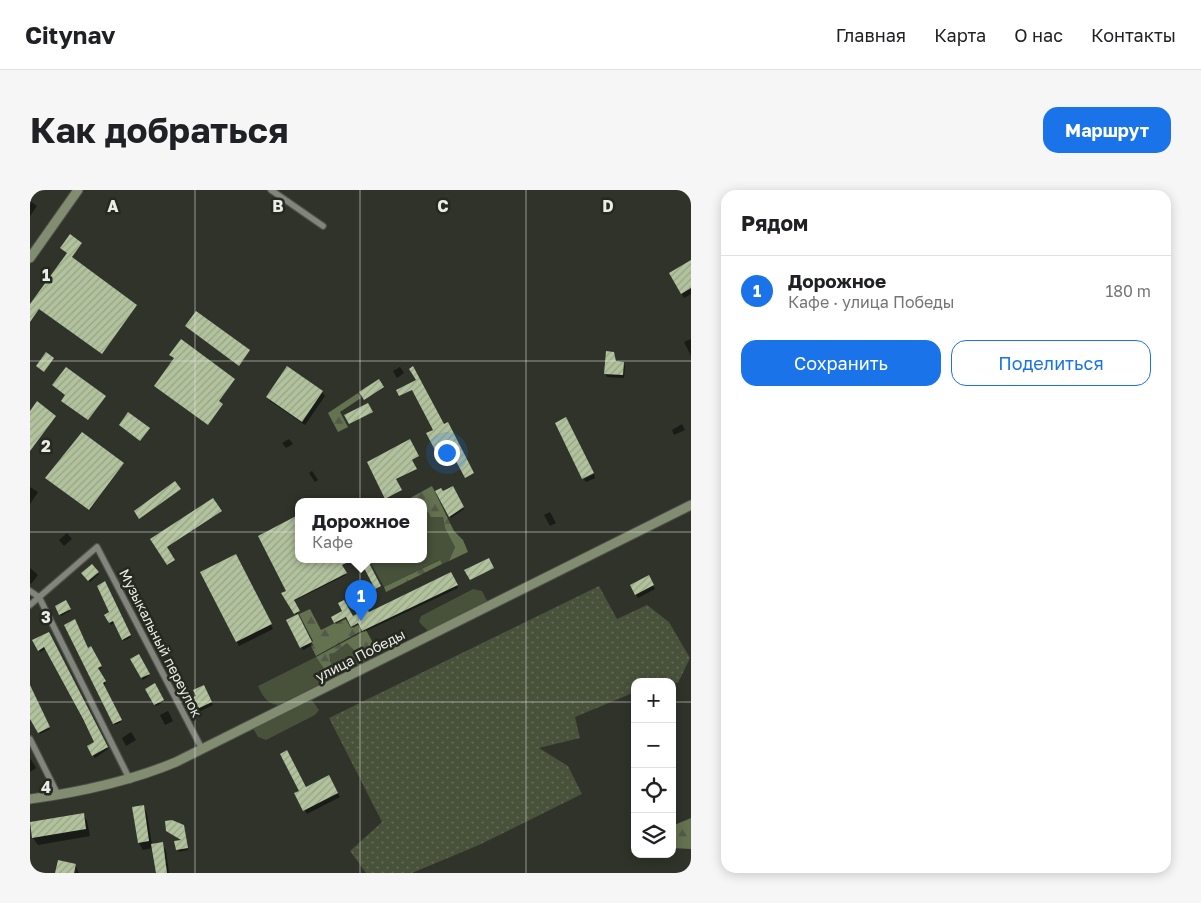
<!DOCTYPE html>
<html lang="ru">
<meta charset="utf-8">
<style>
:root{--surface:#fff;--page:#f6f6f6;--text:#202124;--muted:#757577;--line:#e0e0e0;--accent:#1a73e8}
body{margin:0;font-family:"Golos Text",sans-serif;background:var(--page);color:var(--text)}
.controls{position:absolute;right:15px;bottom:15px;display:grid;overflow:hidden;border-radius:10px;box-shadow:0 2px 12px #0003}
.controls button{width:45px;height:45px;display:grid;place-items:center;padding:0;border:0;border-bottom:1px solid var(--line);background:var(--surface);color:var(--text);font:25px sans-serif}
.you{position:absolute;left:416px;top:262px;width:18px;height:18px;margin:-12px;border:4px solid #fff;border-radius:50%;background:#1a73e8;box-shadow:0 0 0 8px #1a73e833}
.badge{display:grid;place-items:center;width:32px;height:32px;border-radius:50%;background:var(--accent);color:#fff;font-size:16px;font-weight:700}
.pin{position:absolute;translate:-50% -41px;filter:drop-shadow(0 1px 2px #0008)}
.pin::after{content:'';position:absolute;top:26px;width:18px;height:15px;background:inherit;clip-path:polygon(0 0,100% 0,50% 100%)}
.popup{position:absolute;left:265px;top:308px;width:132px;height:65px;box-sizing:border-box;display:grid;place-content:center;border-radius:10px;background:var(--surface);filter:drop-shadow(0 1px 4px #0005);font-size:16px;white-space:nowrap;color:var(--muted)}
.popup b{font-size:19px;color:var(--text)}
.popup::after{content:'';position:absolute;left:50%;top:100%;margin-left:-10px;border:10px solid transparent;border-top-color:var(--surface)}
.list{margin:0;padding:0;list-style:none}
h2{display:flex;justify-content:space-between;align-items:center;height:65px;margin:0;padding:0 20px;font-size:21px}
h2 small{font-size:16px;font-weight:400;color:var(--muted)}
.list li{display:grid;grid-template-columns:32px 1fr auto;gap:15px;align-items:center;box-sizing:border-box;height:70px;padding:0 20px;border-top:1px solid var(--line)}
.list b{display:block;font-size:19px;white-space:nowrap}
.list p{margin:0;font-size:16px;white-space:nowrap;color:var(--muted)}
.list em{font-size:16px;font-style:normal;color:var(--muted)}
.actions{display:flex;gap:10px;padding:15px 20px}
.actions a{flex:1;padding:11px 0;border:1px solid var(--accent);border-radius:15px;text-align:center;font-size:18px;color:var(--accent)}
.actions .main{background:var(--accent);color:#fff}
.icon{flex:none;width:28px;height:28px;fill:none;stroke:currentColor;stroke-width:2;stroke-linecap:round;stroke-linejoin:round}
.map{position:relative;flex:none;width:661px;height:683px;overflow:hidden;border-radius:15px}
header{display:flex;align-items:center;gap:30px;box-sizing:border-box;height:70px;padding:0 25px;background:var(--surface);border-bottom:1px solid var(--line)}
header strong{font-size:24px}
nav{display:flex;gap:28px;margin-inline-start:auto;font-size:18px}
.intro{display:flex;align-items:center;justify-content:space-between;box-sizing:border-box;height:120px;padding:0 30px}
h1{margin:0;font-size:35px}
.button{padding:12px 22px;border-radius:15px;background:var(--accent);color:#fff;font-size:18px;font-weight:700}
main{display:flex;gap:30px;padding:0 30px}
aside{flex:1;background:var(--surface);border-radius:15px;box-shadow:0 2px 12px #0003}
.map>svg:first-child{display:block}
.grass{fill:#48513a}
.forest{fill:url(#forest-firs)}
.park{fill:url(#park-dots)}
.shadow{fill:#0007}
.building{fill:url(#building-hatch)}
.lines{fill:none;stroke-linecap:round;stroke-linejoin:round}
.minor-casing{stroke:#4e5149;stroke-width:8}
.secondary-casing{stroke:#4e5149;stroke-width:11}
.minor{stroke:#81857b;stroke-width:5.5}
.secondary{stroke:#818c71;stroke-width:9}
.grid{fill:none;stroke:#eaede7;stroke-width:1;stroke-opacity:0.55}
.labels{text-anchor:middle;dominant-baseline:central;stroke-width:5;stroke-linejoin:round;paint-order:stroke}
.street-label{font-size:14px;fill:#eaede7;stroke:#252920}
.grid-label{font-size:16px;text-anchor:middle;font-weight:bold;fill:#eaede7;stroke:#252920;stroke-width:5;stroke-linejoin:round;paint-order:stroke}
</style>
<header>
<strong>Citynav</strong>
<nav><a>Главная</a><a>Карта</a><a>О нас</a><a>Контакты</a></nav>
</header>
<div class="intro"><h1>Как добраться</h1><a class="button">Маршрут</a></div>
<main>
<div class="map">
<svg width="661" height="683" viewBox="0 0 661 683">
<defs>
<pattern id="forest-firs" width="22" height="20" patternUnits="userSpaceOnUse" patternTransform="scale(1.25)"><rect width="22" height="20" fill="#647250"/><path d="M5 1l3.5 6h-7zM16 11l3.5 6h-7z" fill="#545a4a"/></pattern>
<pattern id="park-dots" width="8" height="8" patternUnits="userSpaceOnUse" patternTransform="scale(1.25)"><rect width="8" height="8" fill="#48513a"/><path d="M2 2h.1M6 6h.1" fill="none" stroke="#636a56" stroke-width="1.8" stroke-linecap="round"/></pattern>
<pattern id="building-hatch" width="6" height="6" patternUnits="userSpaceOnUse" patternTransform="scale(1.25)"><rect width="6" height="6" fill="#b2c29d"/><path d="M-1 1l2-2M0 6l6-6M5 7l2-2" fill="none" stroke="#97a387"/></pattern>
</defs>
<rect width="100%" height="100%" fill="#2f332a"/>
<g class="grass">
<path d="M398 322 413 327 415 338 422 348 425 357 419 371 412 374 409 370 354 397 339 370H394V323Z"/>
<path d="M443 399 452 401 458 413 400 443 389 432 391 426Z"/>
<path d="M317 452 335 463 343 453 348 462 342 469 248 515C237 514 232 505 228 496L286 467 295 480 301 471 298 464 304 463Z"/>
<path d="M277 503 289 520 285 525 236 550 228 547 221 535Z"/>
</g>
<g class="forest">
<path d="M328 203 331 208 310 222 318 237 308 242 298 223Z"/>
<path d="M402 296 424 341 433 350 438 362 419 371 425 357 415 338 413 327H401L398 322 394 323V312H373Z"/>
<path d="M410 370 412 374 356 402 354 397Z"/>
<path d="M280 419 291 440 315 428 321 438 328 434 331 441 286 466 280 454 283 451 269 424Z"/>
<path d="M336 440 343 453 335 463 329 465 317 453 304 463 299 464 302 479 295 480 286 467Z"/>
<path d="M661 628V659L642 658V636Z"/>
</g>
<path class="park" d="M569 396 587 429 617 415 639 432 660 468 648 493 605 492V502L545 527 550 548 509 558 538 576 552 604 449 655 382 683H336L320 661 352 632 299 528Z"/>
<g class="shadow">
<path d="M0 11 7 16 0 26Z"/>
<path d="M661 72V104L654 108 640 83Z"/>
<path d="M661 149V166L654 152Z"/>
<path d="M584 163 587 172 593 173 595 176 594 188 577 187 575 183Z"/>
<path d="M370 177 374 183 367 188 363 181Z"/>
<path d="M292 202 295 206 275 235 240 211 237 207Z"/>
<path d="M652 234 655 240 644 245 642 240Z"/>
<path d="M52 244 93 274 60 320 17 288Z"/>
<path d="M259 249 263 254 256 258 252 253Z"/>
<path d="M380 251 388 267 381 271 386 280 365 290 371 301 356 309 338 272Z"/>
<path d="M282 281 288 290 285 292 279 283Z"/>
<path d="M564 284 565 288 556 292 554 289Z"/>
<path d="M0 297 8 302 0 314Z"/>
<path d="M422 298 434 319 421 328 407 302 413 303Z"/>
<path d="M182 309 191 322 136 358 144 371 138 375 121 349Z"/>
<path d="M268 317V326L265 319Z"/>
<path d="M520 322 526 333 520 336 514 325Z"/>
<path d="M268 327V370H315L317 373 312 376 316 385 264 411 269 422 267 424 283 455 273 460 258 431 267 426 253 404 258 401 230 346Z"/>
<path d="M37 343 42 349 34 356 29 350Z"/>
<path d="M208 370 243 439 209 456 172 382Z"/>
<path d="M0 378 8 385 1 394 0 393Z"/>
<path d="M68 382 69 384 60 392 54 385Z"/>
<path d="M420 383 428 398 334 442 330 434 323 438 318 428 306 434 303 427 314 422 322 427 339 424Z"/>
<path d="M618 387 625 399 608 408 601 396Z"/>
<path d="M74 393 101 447 94 451 85 432 81 435 76 426 81 423Z"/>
<path d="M36 412 40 421 31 426 26 417Z"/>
<path d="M35 436 57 459 61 457 72 478 68 480 76 494 73 495 91 532 85 535Z"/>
<path d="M18 444 78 559 65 568 58 557 65 553 16 459 10 462 4 451Z"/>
<path d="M108 465 119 486 113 490 102 469Z"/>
<path d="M125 495 133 512 126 516 117 499Z"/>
<path d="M173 497 183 515 169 522 163 508 167 507Z"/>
<path d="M0 498 20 539 10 544 0 525Z"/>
<path d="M138 521 143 531 135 535 130 525Z"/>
<path d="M101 542 106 550 96 556 92 548Z"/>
<path d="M0 568 6 578 0 582Z"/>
<path d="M299 587 310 607 277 624 266 604Z"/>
<path d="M113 616 117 624 122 655 132 654 136 661 139 683H127L123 658 113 660 109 653Z"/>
<path d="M53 624 57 631 60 646 8 655 3 648Z"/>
<path d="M153 636 158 660 148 662 152 651 137 641Z"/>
<path d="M45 675 49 683H45L46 679H43L42 683H26Z"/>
</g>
<g class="building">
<path d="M40 44 52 53 42 67 107 115 72 164 9 119 0 132V114L37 63 30 58Z"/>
<path d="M661 70V98L651 104 639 83Z"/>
<path d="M166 121 220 160 209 176 155 136Z"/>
<path d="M151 149 205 189 189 211 193 214 178 235 124 196 144 168 139 165Z"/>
<path d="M576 161 584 162 586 171 594 172 593 185 574 184Z"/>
<path d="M16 162 24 168 14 182 6 176Z"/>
<path d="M257 176 293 201 272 232 236 207Z"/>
<path d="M383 176 414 234 418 232 444 283 435 288 418 256 406 262 396 243 403 240 382 200 369 206 366 200 386 190 379 179Z"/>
<path d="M36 177 76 206 58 230 31 211 35 205 22 195Z"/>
<path d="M349 189 354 197 334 210 329 202Z"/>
<path d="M7 211 26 226 0 261V221Z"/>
<path d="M338 213 343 222 319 234 314 225Z"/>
<path d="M98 222 120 238 110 251 89 235Z"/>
<path d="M536 227 564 283 552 289 525 233Z"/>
<path d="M52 242 94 273 59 320 15 288Z"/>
<path d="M380 249 389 266 382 270 387 279 366 289 372 300 355 309 337 272Z"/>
<path d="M145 291 151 299 109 329 104 321Z"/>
<path d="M423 296 434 317 419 327 405 301 411 298 413 301Z"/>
<path d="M183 308 192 321 137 357 145 370 137 375 120 349Z"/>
<path d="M268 325V370H323L312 375 317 383 264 410 270 421 264 424 251 403 256 401 228 346Z"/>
<path d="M206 364 242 434 206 452 170 382Z"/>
<path d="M459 368 464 378 440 390 434 380Z"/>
<path d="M339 373 351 396 345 399 333 376Z"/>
<path d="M62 374 69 382 58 391 51 383Z"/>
<path d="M421 382 428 395 332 441 328 433 321 437 316 427 304 433 301 427 312 421 308 413 314 410 323 426 337 418 339 422Z"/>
<path d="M619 385 624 395 605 405 600 395Z"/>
<path d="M75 391 101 445 92 450 83 431 79 433 74 425 79 422 67 396Z"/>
<path d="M36 410 41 419 29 425 25 416Z"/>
<path d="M268 424 282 452 270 458 256 430Z"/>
<path d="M45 429 58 458 61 456 72 476 68 478 76 491 73 493 92 530 83 534 34 435Z"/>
<path d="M19 442 78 557 62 566 57 556 64 552 53 529 14 457 8 461 2 450Z"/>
<path d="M109 464 120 484 111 488 100 469Z"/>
<path d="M125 493 134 510 124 515 115 499Z"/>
<path d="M0 495 20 537 8 543 0 529Z"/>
<path d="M174 495 182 512 167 519 161 508 166 506 163 500Z"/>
<path d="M257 560 276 597 299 585 308 603 273 621 264 603 269 601 250 564Z"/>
<path d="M114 615 119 651 108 653 102 617Z"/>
<path d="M54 623 56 639 2 648 0 632Z"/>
<path d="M142 630 154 635 158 658 146 660 144 651 151 650 136 641 135 631Z"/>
<path d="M133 652 137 683H126L121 654Z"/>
<path d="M28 670 46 674 44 683H25Z"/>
</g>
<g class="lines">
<defs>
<g id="minor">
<path d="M241 0 293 36"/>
<path d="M0 401 9 407 100 590"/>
<path d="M0 415 67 357 172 559"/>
<path d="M0 549 28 605"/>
</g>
<g id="secondary">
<path d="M0 68 48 0"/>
<path d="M0 609C51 602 98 592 146 572L661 315"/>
</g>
</defs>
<use href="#minor" class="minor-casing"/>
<use href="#secondary" class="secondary-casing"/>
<use href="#minor" class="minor"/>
<use href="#secondary" class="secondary"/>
</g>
<path class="grid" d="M165 0V683M330 0V683M496 0V683M0 171H661M0 342H661M0 512H605M642 512H661"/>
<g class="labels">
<g class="street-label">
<text transform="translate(131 453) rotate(63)">Музыкальный переулок</text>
<text transform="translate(330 465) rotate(-27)">улица Победы</text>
</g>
</g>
<g class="grid-label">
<text x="83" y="22">A</text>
<text x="248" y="22">B</text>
<text x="413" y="22">C</text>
<text x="578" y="22">D</text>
<text x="16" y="91">1</text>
<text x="16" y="262">2</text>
<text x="16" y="433">3</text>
<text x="16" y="603">4</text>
</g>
</svg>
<div class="controls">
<button>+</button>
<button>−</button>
<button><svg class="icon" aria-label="locate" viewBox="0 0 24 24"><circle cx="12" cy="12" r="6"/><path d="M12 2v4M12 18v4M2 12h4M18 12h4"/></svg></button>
<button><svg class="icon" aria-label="layers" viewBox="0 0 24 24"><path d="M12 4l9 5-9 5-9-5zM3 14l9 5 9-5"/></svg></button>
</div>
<div class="you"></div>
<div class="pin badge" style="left:331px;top:431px">1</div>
<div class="popup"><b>Дорожное</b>Кафе</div>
</div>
<aside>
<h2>Рядом<small></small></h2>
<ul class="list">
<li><span class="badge">1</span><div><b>Дорожное</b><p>Кафе · улица Победы</p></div><em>180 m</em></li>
</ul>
<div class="actions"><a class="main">Сохранить</a><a>Поделиться</a></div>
</aside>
</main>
